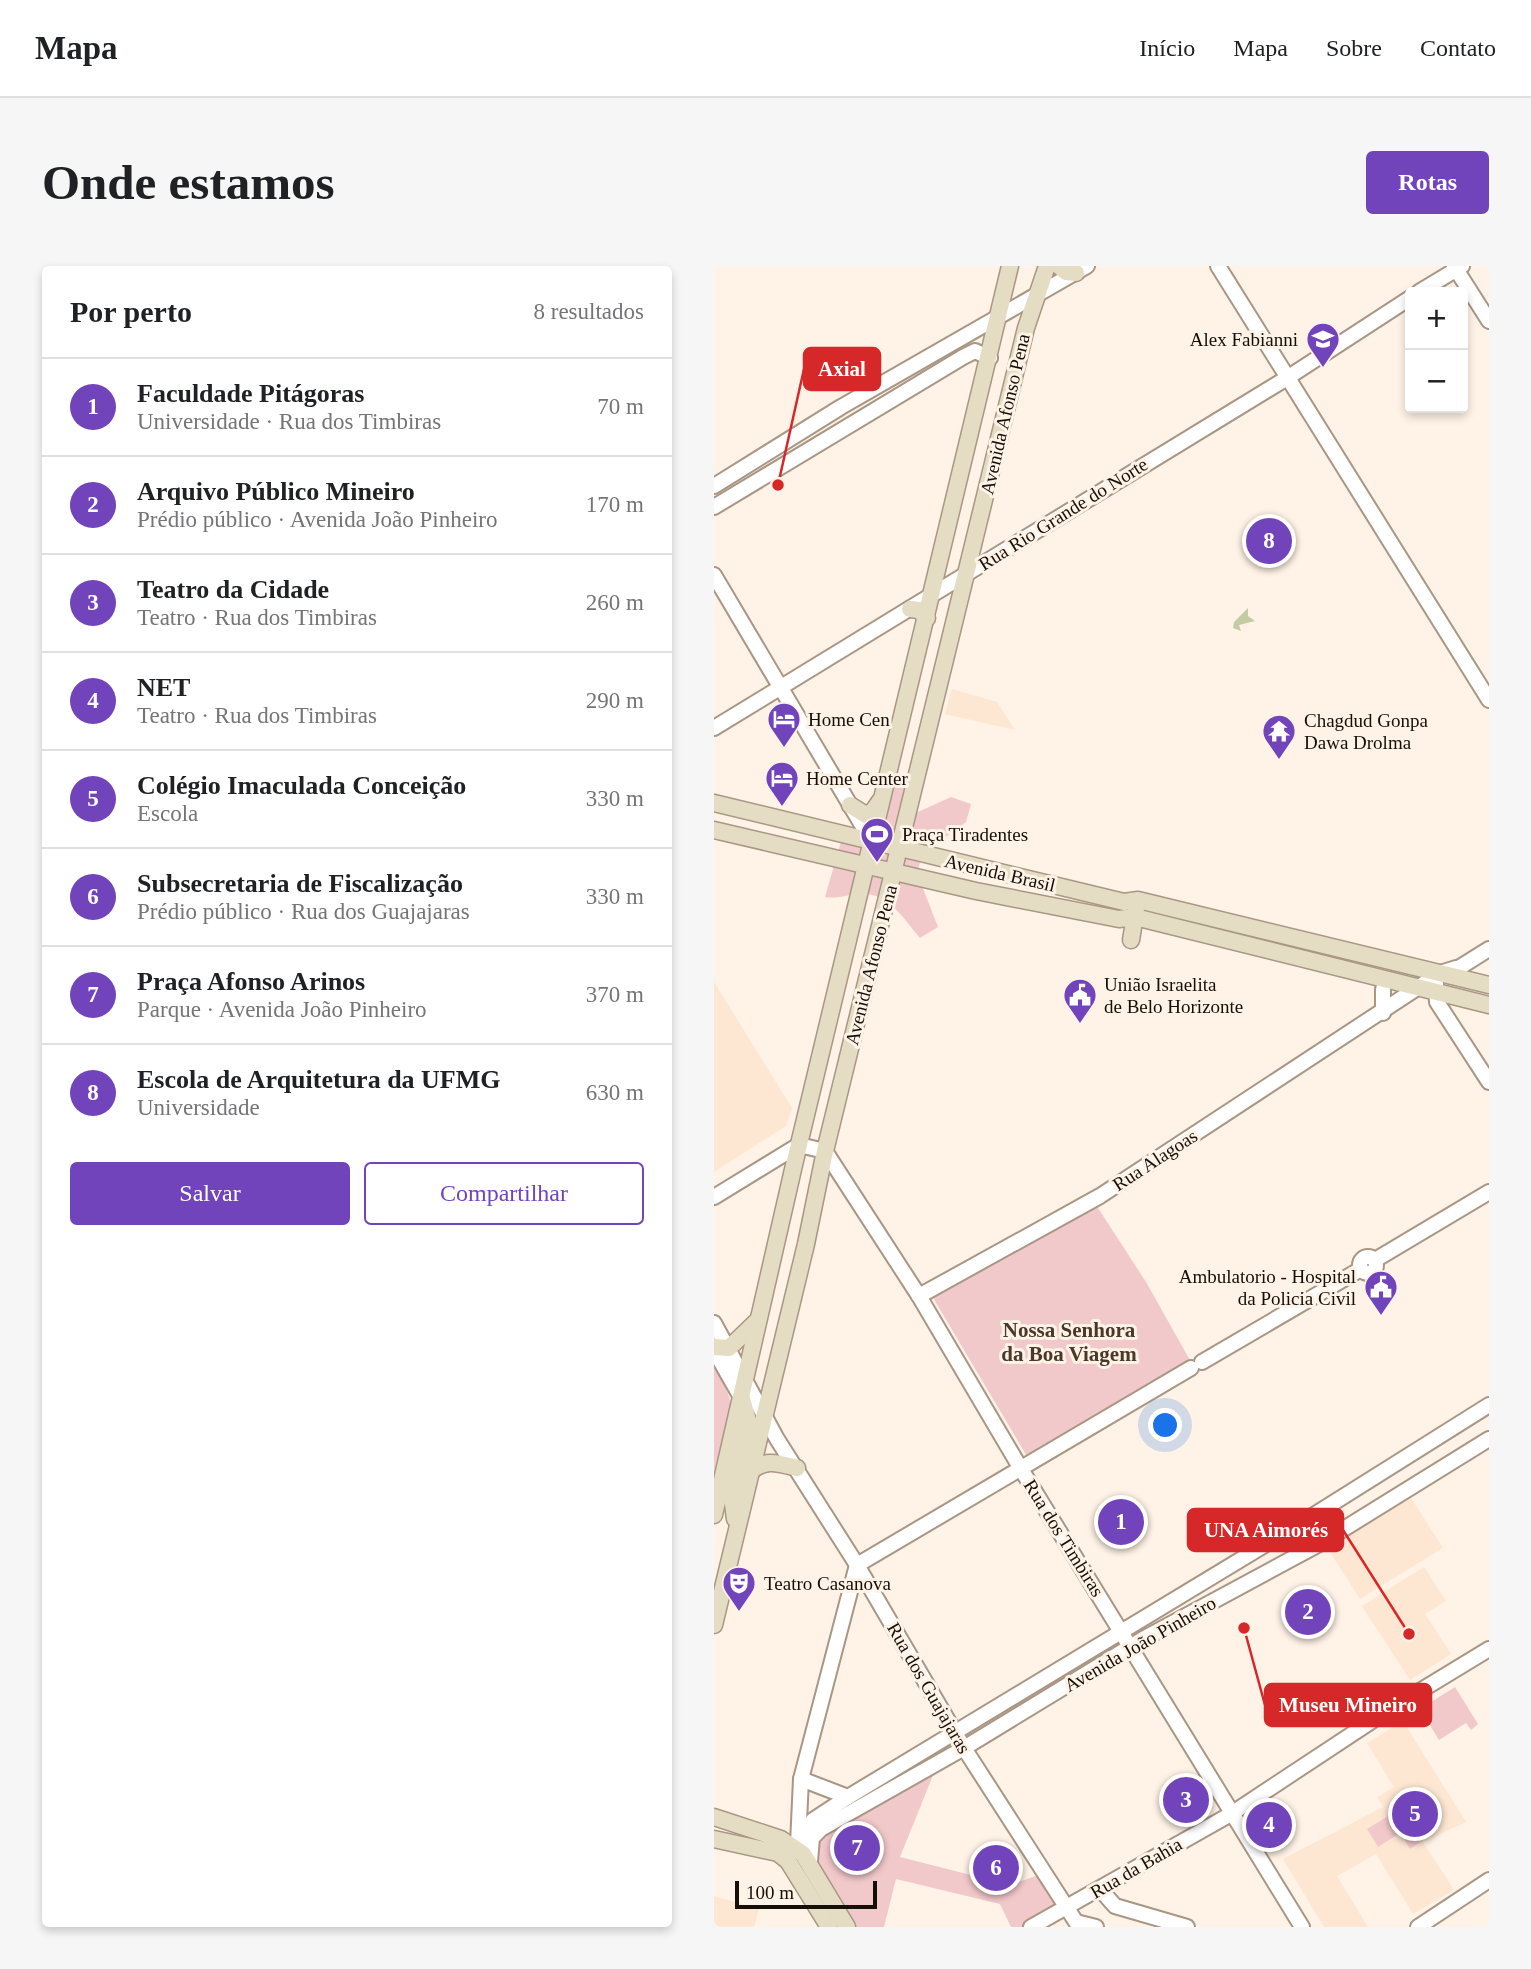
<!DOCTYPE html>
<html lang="pt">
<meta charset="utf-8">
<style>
:root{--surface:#fff;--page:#f6f6f6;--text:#202124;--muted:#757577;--line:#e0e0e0;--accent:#7144bc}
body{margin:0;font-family:Georgia,serif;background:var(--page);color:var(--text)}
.controls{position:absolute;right:21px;top:21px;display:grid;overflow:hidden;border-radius:7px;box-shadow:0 4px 10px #0003}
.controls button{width:63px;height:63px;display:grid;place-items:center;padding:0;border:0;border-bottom:2px solid var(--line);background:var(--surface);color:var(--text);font:35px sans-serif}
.scale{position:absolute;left:21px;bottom:18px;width:142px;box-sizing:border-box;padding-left:7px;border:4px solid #150f08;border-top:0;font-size:19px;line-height:24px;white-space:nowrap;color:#150f08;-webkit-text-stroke:5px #fff2e6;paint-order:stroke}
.you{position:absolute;left:452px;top:1160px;width:24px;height:24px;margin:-18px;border:5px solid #fff;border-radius:50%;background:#1a73e8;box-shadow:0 0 0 10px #1a73e833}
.badge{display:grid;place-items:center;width:46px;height:46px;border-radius:50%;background:var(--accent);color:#fff;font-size:23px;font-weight:700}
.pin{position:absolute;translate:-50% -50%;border:4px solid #fff;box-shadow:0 2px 7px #0006}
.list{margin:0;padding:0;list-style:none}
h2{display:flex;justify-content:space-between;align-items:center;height:91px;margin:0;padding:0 28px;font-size:30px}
h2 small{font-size:23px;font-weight:400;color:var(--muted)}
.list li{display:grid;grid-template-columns:46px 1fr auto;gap:21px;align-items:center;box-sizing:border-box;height:98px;padding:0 28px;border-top:2px solid var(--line)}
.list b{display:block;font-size:26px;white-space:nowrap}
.list p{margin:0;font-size:23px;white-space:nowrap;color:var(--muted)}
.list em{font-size:23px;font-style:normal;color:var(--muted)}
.actions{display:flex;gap:14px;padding:21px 28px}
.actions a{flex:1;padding:16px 0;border:2px solid var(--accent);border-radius:7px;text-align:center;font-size:24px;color:var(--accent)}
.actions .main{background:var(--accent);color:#fff}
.map{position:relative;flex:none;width:775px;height:1661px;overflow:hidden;border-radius:7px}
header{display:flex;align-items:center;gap:42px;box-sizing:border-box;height:98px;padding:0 35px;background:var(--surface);border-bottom:2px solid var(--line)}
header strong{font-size:33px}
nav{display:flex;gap:38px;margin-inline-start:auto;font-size:24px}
.intro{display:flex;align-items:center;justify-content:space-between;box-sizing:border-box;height:168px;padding:0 42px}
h1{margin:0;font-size:49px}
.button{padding:18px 32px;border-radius:7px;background:var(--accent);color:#fff;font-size:24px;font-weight:700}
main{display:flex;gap:42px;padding:0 42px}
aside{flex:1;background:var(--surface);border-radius:7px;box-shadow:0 4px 10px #0003}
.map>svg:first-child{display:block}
.built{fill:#fde7d3}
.green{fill:#f2c9cb}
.water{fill:#c4cca4}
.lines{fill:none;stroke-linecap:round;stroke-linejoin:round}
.tertiary-casing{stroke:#a99684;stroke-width:18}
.secondary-casing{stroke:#a99684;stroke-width:19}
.tertiary{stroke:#fff;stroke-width:14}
.secondary{stroke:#e4dcc3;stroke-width:16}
.labels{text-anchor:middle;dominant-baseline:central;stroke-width:6;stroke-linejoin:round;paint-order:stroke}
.poi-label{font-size:19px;fill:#150f08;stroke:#fff2e6;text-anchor:start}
.street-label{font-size:19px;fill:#150f08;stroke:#fff2e6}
.neighbourhood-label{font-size:21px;font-weight:bold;fill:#4a3929;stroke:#fff2e6}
.leader{fill:none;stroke:#d62828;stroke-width:2.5}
.callout-dot{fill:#d62828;stroke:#fff2e6;stroke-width:2.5}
.callout{fill:#d62828;stroke:#d62828;stroke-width:2.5}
.callout-label{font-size:21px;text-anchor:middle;font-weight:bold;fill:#fff}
</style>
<header>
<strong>Mapa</strong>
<nav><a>Início</a><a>Mapa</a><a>Sobre</a><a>Contato</a></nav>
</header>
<div class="intro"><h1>Onde estamos</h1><a class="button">Rotas</a></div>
<main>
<aside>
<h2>Por perto<small>8 resultados</small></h2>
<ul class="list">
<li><span class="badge">1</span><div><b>Faculdade Pitágoras</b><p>Universidade · Rua dos Timbiras</p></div><em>70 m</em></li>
<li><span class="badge">2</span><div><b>Arquivo Público Mineiro</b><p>Prédio público · Avenida João Pinheiro</p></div><em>170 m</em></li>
<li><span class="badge">3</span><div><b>Teatro da Cidade</b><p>Teatro · Rua dos Timbiras</p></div><em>260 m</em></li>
<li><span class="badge">4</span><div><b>NET</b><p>Teatro · Rua dos Timbiras</p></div><em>290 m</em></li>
<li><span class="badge">5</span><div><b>Colégio Imaculada Conceição</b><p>Escola</p></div><em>330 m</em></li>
<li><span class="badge">6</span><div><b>Subsecretaria de Fiscalização</b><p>Prédio público · Rua dos Guajajaras</p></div><em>330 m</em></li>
<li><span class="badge">7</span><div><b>Praça Afonso Arinos</b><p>Parque · Avenida João Pinheiro</p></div><em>370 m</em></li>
<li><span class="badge">8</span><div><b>Escola de Arquitetura da UFMG</b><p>Universidade</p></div><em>630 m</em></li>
</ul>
<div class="actions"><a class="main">Salvar</a><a>Compartilhar</a></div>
</aside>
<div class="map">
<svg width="775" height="1661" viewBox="0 0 775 1661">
<rect width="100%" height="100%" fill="#fff2e6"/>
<g class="built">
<path d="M238 423 283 436 301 464 231 448Z"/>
<path d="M0 716 78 842 72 860 0 906Z"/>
<path d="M697 1232 729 1282 646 1333 614 1283Z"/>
<path d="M710 1301 732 1335 711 1348 737 1388 696 1414 648 1340Z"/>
<path d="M689 1455 752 1556 709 1576 740 1624 699 1648 662 1588 623 1610 654 1661H610L569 1593 669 1541 663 1531 680 1521 653 1477Z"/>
<path d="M0 1630 45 1643 40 1661H0Z"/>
</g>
<g class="green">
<path d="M172 512 199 520 195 550 237 531 257 538 252 556 208 589 203 607 224 661 206 672C190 653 173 625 145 628 132 629 124 633 111 631L129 569 158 576Z"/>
<path d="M373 934 384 942 432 1016 477 1096 317 1197 215 1025Z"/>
<path d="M0 1102C21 1134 20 1143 12 1179L6 1183 0 1205Z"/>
<path d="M741 1421 764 1458 757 1464 752 1457 725 1474 706 1443Z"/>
<path d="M224 1497 186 1591 296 1619 330 1607 352 1641 317 1661H297L286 1638 182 1613 170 1661H134L102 1605 98 1572Z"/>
<path d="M691 1540 702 1557 664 1581 653 1563Z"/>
<path d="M711 1557 718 1568 696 1583 689 1571Z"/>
</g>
<path class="water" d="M534 342V350L541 355 525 359 527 365 519 362 520 356Z"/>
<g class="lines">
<defs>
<g id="tertiary">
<path d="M504 0 775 434"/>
<path d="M740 0 775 55"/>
<path d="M705 26 748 0"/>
<path d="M0 220 127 141 373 0"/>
<path d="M0 241 249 91 261 85 276 92"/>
<path d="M0 309 158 576"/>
<path d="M0 462 573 112 696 32"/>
<path d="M735 708 775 683"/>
<path d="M722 718 723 736 775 816"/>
<path d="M669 723V747"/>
<path d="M0 931 85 879 111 885 205 1030 307 1203 588 1661"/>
<circle cx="654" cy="999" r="8"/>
<path d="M661 994 775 926"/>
<path d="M205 1030 386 930 726 707 742 702"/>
<path d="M0 1057 63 1173 143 1299 250 1482 362 1656 382 1661"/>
<path d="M0 1084 28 1133"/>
<path d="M488 1096 647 1003"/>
<path d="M87 1513 134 1531"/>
<path d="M84 1578 87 1513 143 1299 477 1102"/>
<path d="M84 1585 99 1554 134 1531 592 1254 775 1139"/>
<path d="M96 1595 98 1572 107 1563 250 1482 429 1373 607 1277 775 1173"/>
<path d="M386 1623 401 1640 473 1661"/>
<path d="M317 1661 517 1548 673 1445 775 1383"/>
<path d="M704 1661 775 1614"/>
</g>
<g id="secondary">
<path d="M345 0 352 6 362 7"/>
<path d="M196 343 205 344 213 352"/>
<path d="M0 537 410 636 424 634 775 719"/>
<path d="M136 539 152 549 159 545 166 535"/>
<path d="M0 564 262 625 405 653 421 651 775 739"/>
<path d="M417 674 422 644"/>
<path d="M0 1081 15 1082 44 1054"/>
<path d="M35 1207C50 1192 64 1197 83 1202"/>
<path d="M0 1249 80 899 296 0"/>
<path d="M21 1253 18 1230 35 1158 28 1133"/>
<path d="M0 1359 92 978 111 885 312 62 333 0"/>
<path d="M0 1551 67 1573 89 1588 133 1661"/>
<path d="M0 1573 64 1587 74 1595 115 1661"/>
</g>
</defs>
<use href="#tertiary" class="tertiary-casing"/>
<use href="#secondary" class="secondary-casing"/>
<use href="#tertiary" class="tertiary"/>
<use href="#secondary" class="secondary"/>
</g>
<defs>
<symbol id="school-pin" viewBox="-11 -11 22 30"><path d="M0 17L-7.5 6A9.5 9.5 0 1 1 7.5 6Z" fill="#7144bc" stroke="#fff2e6"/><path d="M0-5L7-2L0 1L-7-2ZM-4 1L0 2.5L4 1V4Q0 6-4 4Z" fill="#fff"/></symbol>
<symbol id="hotel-pin" viewBox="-11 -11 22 30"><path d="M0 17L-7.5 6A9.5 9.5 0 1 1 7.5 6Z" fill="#7144bc" stroke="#fff2e6"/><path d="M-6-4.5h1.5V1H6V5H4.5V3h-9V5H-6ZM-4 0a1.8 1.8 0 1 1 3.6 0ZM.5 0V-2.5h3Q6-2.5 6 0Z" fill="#fff"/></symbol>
<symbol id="temple-pin" viewBox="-11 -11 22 30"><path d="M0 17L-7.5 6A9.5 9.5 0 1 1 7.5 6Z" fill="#7144bc" stroke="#fff2e6"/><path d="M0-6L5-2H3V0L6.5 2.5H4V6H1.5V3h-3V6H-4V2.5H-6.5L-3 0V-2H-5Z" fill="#fff"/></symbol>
<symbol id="stadium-pin" viewBox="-11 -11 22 30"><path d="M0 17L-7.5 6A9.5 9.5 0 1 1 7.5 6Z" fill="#7144bc" stroke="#fff2e6"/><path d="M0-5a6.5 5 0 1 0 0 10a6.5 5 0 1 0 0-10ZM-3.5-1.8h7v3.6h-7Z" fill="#fff"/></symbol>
<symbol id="civic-pin" viewBox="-11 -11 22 30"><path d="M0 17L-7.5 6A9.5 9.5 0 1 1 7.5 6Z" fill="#7144bc" stroke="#fff2e6"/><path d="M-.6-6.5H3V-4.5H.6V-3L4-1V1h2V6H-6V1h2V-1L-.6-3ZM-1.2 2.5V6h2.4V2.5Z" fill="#fff"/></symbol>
<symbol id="theatre-pin" viewBox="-11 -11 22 30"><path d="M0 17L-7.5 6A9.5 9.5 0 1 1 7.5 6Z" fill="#7144bc" stroke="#fff2e6"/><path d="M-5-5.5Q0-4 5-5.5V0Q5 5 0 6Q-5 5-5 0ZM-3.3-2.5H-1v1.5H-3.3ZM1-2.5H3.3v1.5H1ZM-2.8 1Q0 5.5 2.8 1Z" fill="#fff"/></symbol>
</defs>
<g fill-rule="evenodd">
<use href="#school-pin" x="590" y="54" width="38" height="52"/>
<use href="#hotel-pin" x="51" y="434" width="38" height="52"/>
<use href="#temple-pin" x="546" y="446" width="38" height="52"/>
<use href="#hotel-pin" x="49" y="493" width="38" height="52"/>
<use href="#stadium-pin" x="144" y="549" width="38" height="52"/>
<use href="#civic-pin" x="347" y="710" width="38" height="52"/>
<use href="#civic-pin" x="648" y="1002" width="38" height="52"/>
<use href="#theatre-pin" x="6" y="1298" width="38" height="52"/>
</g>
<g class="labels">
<g class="poi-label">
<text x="584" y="73" text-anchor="end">Alex Fabianni</text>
<text x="94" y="453">Home Cen</text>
<text x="590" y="454">Chagdud Gonpa<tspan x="590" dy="22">Dawa Drolma</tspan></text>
<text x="92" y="512">Home Center</text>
<text x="188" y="568">Praça Tiradentes</text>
<text x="390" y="718">União Israelita<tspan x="390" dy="22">de Belo Horizonte</tspan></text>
<text x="642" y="1010" text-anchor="end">Ambulatorio - Hospital<tspan x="642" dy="22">da Policia Civil</tspan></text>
<text x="50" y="1317">Teatro Casanova</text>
</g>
<g class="street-label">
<text transform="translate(291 148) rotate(-77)">Avenida Afonso Pena</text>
<text transform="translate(349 248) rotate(-32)">Rua Rio Grande do Norte</text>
<text transform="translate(286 607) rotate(13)">Avenida Brasil</text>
<text transform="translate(157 699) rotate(-76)">Avenida Afonso Pena</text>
<text transform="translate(441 894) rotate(-33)">Rua Alagoas</text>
<text transform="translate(350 1272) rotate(58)">Rua dos Timbiras</text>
<text transform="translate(426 1378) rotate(-30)">Avenida João Pinheiro</text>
<text transform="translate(215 1422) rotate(60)">Rua dos Guajajaras</text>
<text transform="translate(422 1602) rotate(-30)">Rua da Bahia</text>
</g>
<g class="neighbourhood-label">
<text x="355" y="1064">Nossa Senhora<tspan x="355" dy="24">da Boa Viagem</tspan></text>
</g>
</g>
<path class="leader" d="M64 219L90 103M695 1368L629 1264M530 1362L551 1439"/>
<g class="callout-dot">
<circle cx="64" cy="219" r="7"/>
<circle cx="695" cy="1368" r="7"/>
<circle cx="530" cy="1362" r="7"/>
</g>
<g class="callout">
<rect x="90" y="82" width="76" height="42" rx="7"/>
<rect x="474" y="1243" width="155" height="42" rx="7"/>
<rect x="551" y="1418" width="166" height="42" rx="7"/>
</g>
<g class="callout-label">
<text x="128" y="110">Axial</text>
<text x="552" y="1271">UNA Aimorés</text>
<text x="634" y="1446">Museu Mineiro</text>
</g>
</svg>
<div class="controls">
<button>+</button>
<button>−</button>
</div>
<div class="scale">100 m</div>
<div class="you"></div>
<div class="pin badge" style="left:407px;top:1256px">1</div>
<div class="pin badge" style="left:594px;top:1346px">2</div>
<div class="pin badge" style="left:472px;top:1534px">3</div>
<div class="pin badge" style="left:555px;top:1559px">4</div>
<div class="pin badge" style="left:701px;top:1548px">5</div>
<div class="pin badge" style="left:282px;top:1602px">6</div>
<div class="pin badge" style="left:143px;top:1582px">7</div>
<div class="pin badge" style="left:555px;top:275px">8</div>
</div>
</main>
